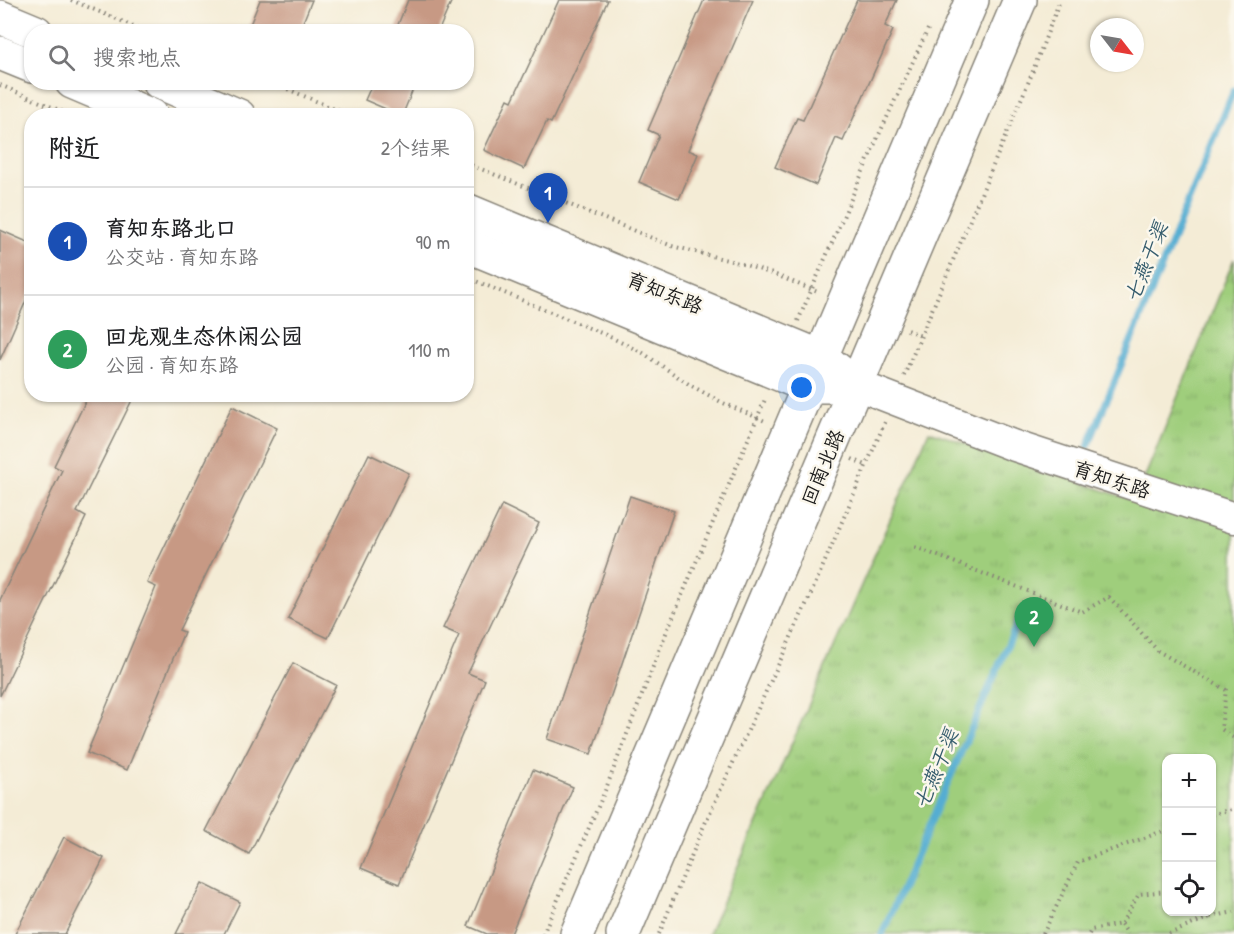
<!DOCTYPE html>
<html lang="zh">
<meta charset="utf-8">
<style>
:root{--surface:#fff;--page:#f2f2f2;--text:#202124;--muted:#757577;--line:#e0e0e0;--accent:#c8321e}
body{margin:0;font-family:"Patrick Hand","LXGW WenKai TC",sans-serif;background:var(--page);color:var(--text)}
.controls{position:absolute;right:18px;bottom:18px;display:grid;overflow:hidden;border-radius:12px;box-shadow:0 2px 4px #0004}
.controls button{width:54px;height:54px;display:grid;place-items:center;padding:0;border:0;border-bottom:2px solid var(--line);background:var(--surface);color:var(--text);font:30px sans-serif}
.compass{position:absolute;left:1090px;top:18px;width:54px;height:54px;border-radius:50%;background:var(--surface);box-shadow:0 2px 4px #0004;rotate:121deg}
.you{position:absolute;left:802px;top:388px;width:21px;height:21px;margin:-15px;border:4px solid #fff;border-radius:50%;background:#1a73e8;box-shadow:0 0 0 9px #1a73e833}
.badge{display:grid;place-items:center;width:39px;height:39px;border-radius:50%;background:var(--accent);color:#fff;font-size:20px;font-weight:700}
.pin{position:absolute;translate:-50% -50px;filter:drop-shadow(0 2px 3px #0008)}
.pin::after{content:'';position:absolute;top:32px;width:21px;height:18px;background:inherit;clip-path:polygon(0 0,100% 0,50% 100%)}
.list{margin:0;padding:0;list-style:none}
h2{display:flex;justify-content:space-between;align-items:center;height:78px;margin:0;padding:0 24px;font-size:26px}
h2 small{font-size:20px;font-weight:400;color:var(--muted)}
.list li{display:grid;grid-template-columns:39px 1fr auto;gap:18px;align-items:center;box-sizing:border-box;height:108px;padding:0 24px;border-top:2px solid var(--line)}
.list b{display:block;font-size:22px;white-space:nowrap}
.list p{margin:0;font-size:20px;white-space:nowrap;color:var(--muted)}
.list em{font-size:20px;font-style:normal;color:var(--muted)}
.icon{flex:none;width:33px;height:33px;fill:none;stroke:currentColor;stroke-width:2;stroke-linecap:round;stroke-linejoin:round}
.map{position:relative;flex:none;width:1234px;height:934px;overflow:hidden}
.search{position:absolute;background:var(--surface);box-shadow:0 2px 4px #0004;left:24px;top:24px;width:450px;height:66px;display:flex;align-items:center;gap:15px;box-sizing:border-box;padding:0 21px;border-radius:24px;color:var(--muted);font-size:22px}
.panel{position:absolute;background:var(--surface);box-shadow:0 2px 4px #0004;left:24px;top:108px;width:450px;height:294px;border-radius:24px}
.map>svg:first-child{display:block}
.park{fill:url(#park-tufts);stroke:#5e754c;stroke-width:1.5;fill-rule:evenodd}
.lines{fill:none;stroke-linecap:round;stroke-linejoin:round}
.stream{stroke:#55add2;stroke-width:7}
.building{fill:#c79984}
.minor-casing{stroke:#888479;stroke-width:33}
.major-casing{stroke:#888479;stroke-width:36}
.path{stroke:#888479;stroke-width:4;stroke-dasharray:1.5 4.5;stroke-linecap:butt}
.minor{stroke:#fff;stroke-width:30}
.major{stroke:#fff;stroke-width:33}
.labels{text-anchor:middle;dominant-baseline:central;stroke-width:5;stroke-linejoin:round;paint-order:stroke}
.street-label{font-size:20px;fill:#1c1c1c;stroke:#fbf7ec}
.water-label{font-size:21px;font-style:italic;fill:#365d6e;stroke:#fbf7ec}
</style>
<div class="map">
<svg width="1234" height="934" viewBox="0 0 1234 934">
<defs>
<pattern id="park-tufts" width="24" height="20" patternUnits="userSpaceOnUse" patternTransform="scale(1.5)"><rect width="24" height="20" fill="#9fce7c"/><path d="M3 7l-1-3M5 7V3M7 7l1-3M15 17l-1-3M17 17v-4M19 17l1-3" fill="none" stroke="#88b06b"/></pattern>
</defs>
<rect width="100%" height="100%" fill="#fbf7ec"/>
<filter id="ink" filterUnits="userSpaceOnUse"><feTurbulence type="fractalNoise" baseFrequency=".0167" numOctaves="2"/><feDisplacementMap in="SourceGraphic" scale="12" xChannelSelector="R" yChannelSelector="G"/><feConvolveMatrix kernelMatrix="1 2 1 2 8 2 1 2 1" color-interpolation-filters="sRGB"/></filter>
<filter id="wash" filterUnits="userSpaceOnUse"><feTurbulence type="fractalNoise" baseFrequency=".008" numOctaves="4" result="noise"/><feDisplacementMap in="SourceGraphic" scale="24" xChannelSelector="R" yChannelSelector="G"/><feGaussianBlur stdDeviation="1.35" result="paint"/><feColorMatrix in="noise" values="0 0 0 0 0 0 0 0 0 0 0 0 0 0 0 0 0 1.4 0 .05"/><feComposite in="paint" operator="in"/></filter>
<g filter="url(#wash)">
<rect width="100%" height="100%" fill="#f4ecd6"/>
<path class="park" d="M1234 259V934H708L929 431 1135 501ZM1166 758H1212V912H1166Z"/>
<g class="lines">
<g class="stream">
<path d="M1088 446 1234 90"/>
<path d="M882 934 1020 617"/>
</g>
</g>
<g id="blocks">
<g class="building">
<path d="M260 0H312L299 32H247Z"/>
<path d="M408 0H452L438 32H395Z"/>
<path d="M559 0H608L551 123 547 121 524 169 484 150 508 99 512 101Z"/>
<path d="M704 0H753L688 150 698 154 679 199 639 182 659 135 648 130Z"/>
<path d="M857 0H897L885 26 893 30 843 141 836 138 816 185 775 167 797 118 803 120Z"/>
<path d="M373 82H416L402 116 365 100Z"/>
<path d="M0 230 32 244V287L0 360Z"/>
<path d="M89 394H135L77 512 86 517 0 696V600L62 470 54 466Z"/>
<path d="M232 406 277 428 179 630 184 632 127 770 87 753 156 587 147 583Z"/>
<path d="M369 454 409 473 328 638 288 619Z"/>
<path d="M630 496 674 511 591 754 547 739Z"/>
<path d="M502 505 539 523 468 673 485 680 399 884 361 868 459 635 443 628Z"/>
<path d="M293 663 336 685 249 854 206 831Z"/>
<path d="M533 770 573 787 511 934H487L468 926Z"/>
<path d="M64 837 104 858 65 934H15Z"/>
<path d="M202 883 240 902 224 934H176Z"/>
</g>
</g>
</g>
<g filter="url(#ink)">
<use href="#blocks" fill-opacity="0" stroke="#888479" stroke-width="1.5"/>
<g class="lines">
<defs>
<path id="minor" d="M857 385 1012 445 1234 518"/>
<g id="major">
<path d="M0 17 36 32"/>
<path d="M0 53 32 66"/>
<path d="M72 82 152 116"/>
<path d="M159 82 239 116"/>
<path d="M466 210 821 357 839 371"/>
<path d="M466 245 808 386H831"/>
<path d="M577 934 972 0"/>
<path d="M623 934 1020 0"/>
</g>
</defs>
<use href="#minor" class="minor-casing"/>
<use href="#major" class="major-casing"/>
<g class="path">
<path d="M71 0 148 32"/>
<path d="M271 82 351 116"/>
<path d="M0 85 73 116"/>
<path d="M466 163 672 246 739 263 776 275 820 293"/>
<path d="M466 277 606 335 643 353 690 385 721 402 765 421"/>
<path d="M798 321 877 139 929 27"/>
<path d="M907 330 921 336"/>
<path d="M904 376 1031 76 1060 0"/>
<path d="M852 459 866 465"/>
<path d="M915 547 1082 612 1109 597 1158 651 1226 690 1221 729 1234 738"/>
<path d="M1212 815 1234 808"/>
<path d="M1210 917 1234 912"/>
<path d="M1121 924 1128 934"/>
<path d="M543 934 607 786 664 638 766 397"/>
<path d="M659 934 703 828 810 596 885 422"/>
<path d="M1043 934 1078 862 1166 830"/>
<path d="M1089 934 1091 930 1121 924 1139 894 1166 891"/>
<path d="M1169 934 1210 917 1207 912"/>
</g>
<use href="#minor" class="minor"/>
<use href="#major" class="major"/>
</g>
</g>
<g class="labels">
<g class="street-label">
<text transform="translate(665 292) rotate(22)">育知东路</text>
<text transform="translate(822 467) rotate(-67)">回南北路</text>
<text transform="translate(1112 479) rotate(18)">育知东路</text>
</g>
<g class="water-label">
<text transform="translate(1146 262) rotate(-68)">七燕干渠</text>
<text transform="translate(936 769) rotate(-67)">七燕干渠</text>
</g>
</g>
</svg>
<div class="controls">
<button>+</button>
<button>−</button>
<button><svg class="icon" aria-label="locate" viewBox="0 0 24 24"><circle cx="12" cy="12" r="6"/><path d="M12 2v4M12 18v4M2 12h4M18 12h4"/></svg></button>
</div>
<svg class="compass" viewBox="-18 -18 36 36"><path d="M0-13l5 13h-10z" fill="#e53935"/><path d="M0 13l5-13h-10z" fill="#757577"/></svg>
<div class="you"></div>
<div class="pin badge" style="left:548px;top:223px;background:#1a4fb4">1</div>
<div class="pin badge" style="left:1034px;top:647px;background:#2e9e5b">2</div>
<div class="search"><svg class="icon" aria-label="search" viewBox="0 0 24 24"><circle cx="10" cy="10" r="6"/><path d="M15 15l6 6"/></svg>搜索地点</div>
<section class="panel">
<h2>附近<small>2个结果</small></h2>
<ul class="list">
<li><span class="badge" style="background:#1a4fb4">1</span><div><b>育知东路北口</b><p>公交站 · 育知东路</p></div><em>90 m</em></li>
<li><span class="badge" style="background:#2e9e5b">2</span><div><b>回龙观生态休闲公园</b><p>公园 · 育知东路</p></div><em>110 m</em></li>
</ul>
</section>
</div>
